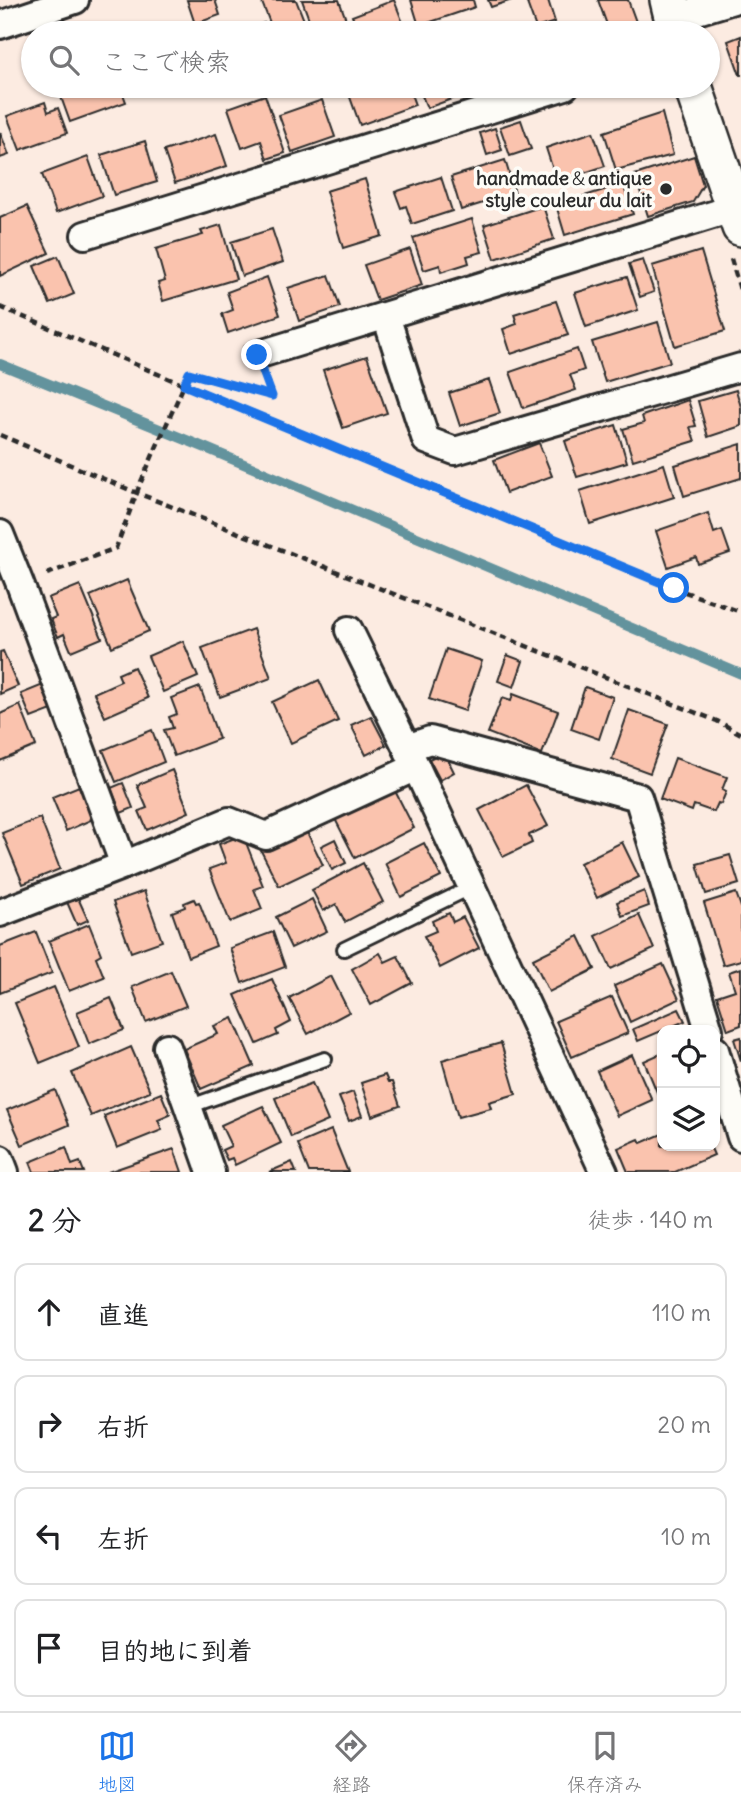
<!DOCTYPE html>
<html lang="ja">
<meta charset="utf-8">
<style>
:root{--surface:#fff;--page:#f2f2f2;--text:#202124;--muted:#757577;--line:#e0e0e0;--accent:#1a73e8}
body{margin:0;font-family:Delius,"Klee One",sans-serif;background:var(--page);color:var(--text)}
.controls{position:absolute;right:21px;bottom:21px;display:grid;overflow:hidden;border-radius:14px;box-shadow:0 2px 5px #0004}
.controls button{width:63px;height:63px;display:grid;place-items:center;padding:0;border:0;border-bottom:2px solid var(--line);background:var(--surface);color:var(--text);font:35px sans-serif}
.stop{position:absolute;width:21px;height:21px;margin:-16px;border:5px solid #1a73e8;border-radius:50%;background:#fff}
.stop.end{background:#1a73e8;border-color:#fff;box-shadow:0 2px 7px #0008}
.list{margin:0;padding:0;list-style:none}
h2{display:flex;justify-content:space-between;align-items:center;height:91px;margin:0;padding:0 28px;font-size:30px}
h2 small{font-size:23px;font-weight:400;color:var(--muted)}
.list li{display:grid;grid-template-columns:46px 1fr auto;gap:21px;align-items:center;box-sizing:border-box;height:98px;margin:0 14px 14px;padding:0 14px;border:2px solid var(--line);border-radius:14px}
.list b{display:block;font-size:26px;white-space:nowrap}
.list em{font-size:23px;font-style:normal;color:var(--muted)}
.icon{flex:none;width:38px;height:38px;fill:none;stroke:currentColor;stroke-width:2;stroke-linecap:round;stroke-linejoin:round}
.map{position:relative;flex:none;width:741px;height:1172px;overflow:hidden}
.search{position:absolute;background:var(--surface);box-shadow:0 2px 5px #0004;left:21px;right:21px;top:21px;height:77px;display:flex;align-items:center;gap:18px;box-sizing:border-box;padding:0 24px;border-radius:38px;color:var(--muted);font-size:26px}
.sheet{height:539px;background:var(--surface)}
nav{display:flex;justify-content:space-around;align-items:center;box-sizing:border-box;height:98px;border-top:2px solid var(--line);background:var(--surface);font-size:19px;color:var(--muted)}
nav a{display:grid;justify-items:center;gap:4px}
nav .on{color:var(--accent)}
.map>svg:first-child{display:block}
.lines{fill:none;stroke-linecap:round;stroke-linejoin:round}
.stream{stroke:#64939d;stroke-width:10}
.building{fill:#fac3ae;stroke:#2b2b2b;stroke-width:2}
.lane-casing{stroke:#2b2b2b;stroke-width:18}
.street-casing{stroke:#2b2b2b;stroke-width:32}
.secondary-casing{stroke:#2b2b2b;stroke-width:42}
.path{stroke:#2b2b2b;stroke-width:4.5;stroke-dasharray:7 5;stroke-linecap:butt}
.lane{stroke:#fdfcf7;stroke-width:12}
.street{stroke:#fdfcf7;stroke-width:26}
.secondary{stroke:#fdfcf7;stroke-width:37}
.route{stroke:#1a73e8;stroke-width:9}
.poi-dot{fill:#2b2b2b;stroke:#fdfcf7;stroke-width:2.5}
.labels{text-anchor:middle;dominant-baseline:central;stroke-width:7;stroke-linejoin:round;paint-order:stroke}
.poi-label{font-size:19px;font-weight:bold;fill:#2b2b2b;stroke:#fdfcf7;text-anchor:end}
</style>
<div class="map">
<svg width="741" height="1172" viewBox="0 0 741 1172">
<rect width="100%" height="100%" fill="#fcebe1"/>
<filter id="ink" filterUnits="userSpaceOnUse"><feTurbulence type="fractalNoise" baseFrequency=".0143" numOctaves="2"/><feDisplacementMap in="SourceGraphic" scale="14" xChannelSelector="R" yChannelSelector="G"/><feConvolveMatrix kernelMatrix="1 2 1 2 8 2 1 2 1" color-interpolation-filters="sRGB"/></filter>
<g filter="url(#ink)">
<g class="lines">
<path class="stream" d="M0 364 206 448 741 674"/>
</g>
<g class="building">
<path d="M187 0H215L220 15 195 24Z"/>
<path d="M261 0H296L309 33H274Z"/>
<path d="M302 0H339L348 25 327 33H314Z"/>
<path d="M394 0 407 33H359L352 16Z"/>
<path d="M411 0H473L475 7 419 26Z"/>
<path d="M488 0H512L491 7Z"/>
<path d="M535 0H548L555 22 536 28 527 3Z"/>
<path d="M598 0H628L640 33H610Z"/>
<path d="M264 23 268 33H235Z"/>
<path d="M741 36V75H740L728 41Z"/>
<path d="M57 86H120L126 102 70 122Z"/>
<path d="M189 86H212L192 93Z"/>
<path d="M346 86H408L415 105 360 125Z"/>
<path d="M418 86H472L474 91 427 108Z"/>
<path d="M265 95 285 153 267 159 261 141 242 148 228 108Z"/>
<path d="M322 100 335 137 292 152 279 115Z"/>
<path d="M45 102 48 112 58 108 67 133 20 150 7 116Z"/>
<path d="M662 113 673 155 616 170 604 132Z"/>
<path d="M521 120 531 149 510 156 500 127Z"/>
<path d="M495 128 502 150 487 155 480 133Z"/>
<path d="M0 132 9 155 0 158Z"/>
<path d="M593 132 605 166 557 182 546 148Z"/>
<path d="M216 134 227 166 175 183 164 151Z"/>
<path d="M145 141 157 182 114 195 101 155Z"/>
<path d="M694 156 703 185 693 202 648 216 635 175Z"/>
<path d="M88 157 102 196 56 213 42 174Z"/>
<path d="M505 160 515 193 461 210 451 177Z"/>
<path d="M441 177 452 211 412 224 406 206 401 208 395 192Z"/>
<path d="M365 179 382 236 343 248 326 191Z"/>
<path d="M623 184 633 214 565 235 556 205Z"/>
<path d="M27 206 49 253 0 276V218Z"/>
<path d="M543 206 554 239 495 259 484 225Z"/>
<path d="M472 219 482 252 467 256 469 263 441 272 440 265 424 270 413 238Z"/>
<path d="M221 225 236 279 163 301 158 283 165 281 156 249 203 235 201 231Z"/>
<path d="M272 229 283 262 242 276 231 242Z"/>
<path d="M410 249 422 285 377 300 364 265Z"/>
<path d="M701 251 725 331 675 346 652 266Z"/>
<path d="M58 256 74 294 50 304 34 266Z"/>
<path d="M643 260 654 292 640 297 629 264Z"/>
<path d="M329 275 340 307 299 321 288 288Z"/>
<path d="M267 277 280 315 228 333 222 314 233 310 227 292Z"/>
<path d="M627 277 638 310 586 327 575 293Z"/>
<path d="M556 301 568 335 511 354 503 329 517 324 514 314Z"/>
<path d="M658 322 670 362 605 382 592 342Z"/>
<path d="M577 349 584 370 570 375 576 390 523 408 510 372Z"/>
<path d="M367 356 387 413 343 428 323 370Z"/>
<path d="M489 380 500 413 460 426 449 393Z"/>
<path d="M736 390 741 407V426L708 437 698 401Z"/>
<path d="M688 400 696 426 690 427 695 441 633 460 623 429 644 423 642 416Z"/>
<path d="M616 425 627 462 577 477 565 441Z"/>
<path d="M539 443 552 476 506 493 494 460Z"/>
<path d="M741 444V478L684 496 675 465Z"/>
<path d="M664 464 674 497 590 524 580 491Z"/>
<path d="M708 513 714 533 722 530 730 553 698 564 696 557 668 567 656 531Z"/>
<path d="M127 580 149 631 112 647 90 596Z"/>
<path d="M80 585 102 638 71 651 64 634 58 637 51 619 56 617 48 598Z"/>
<path d="M253 629 271 678 220 697 202 648Z"/>
<path d="M183 641 198 677 163 692 148 656Z"/>
<path d="M446 649 482 661 465 711 429 699Z"/>
<path d="M3 651 18 686 0 694V652Z"/>
<path d="M507 655 523 661 514 687 498 681Z"/>
<path d="M134 667 148 698 105 717 94 693 121 681 118 674Z"/>
<path d="M319 680 338 721 291 743 272 702Z"/>
<path d="M43 685 52 710 31 718 21 694Z"/>
<path d="M200 687 219 739 174 756 164 730 173 728 169 717 177 714 171 698Z"/>
<path d="M585 687 613 697 599 739 571 729Z"/>
<path d="M513 694 558 711 542 754 488 733 502 698 511 701Z"/>
<path d="M20 705 36 746 0 761V714Z"/>
<path d="M629 710 668 724 650 773 612 759Z"/>
<path d="M371 716 386 745 366 755 351 725Z"/>
<path d="M152 730 164 762 116 782 103 750Z"/>
<path d="M444 752 454 772 440 780 429 759Z"/>
<path d="M675 758 727 777 722 790 726 792 721 804 718 803 714 812 694 805 692 811 660 799Z"/>
<path d="M172 770 189 812 147 830 139 811 147 808 137 785Z"/>
<path d="M123 783 133 808 121 813 111 788Z"/>
<path d="M526 785 548 826 529 835 532 843 503 857 479 810Z"/>
<path d="M79 786 93 819 66 831 52 797Z"/>
<path d="M393 787 414 828 355 858 334 817Z"/>
<path d="M40 818 60 869 23 884 2 833Z"/>
<path d="M304 826 323 865 279 886 259 847Z"/>
<path d="M243 835 263 886 254 889 262 909 230 922 209 869 226 863 219 844Z"/>
<path d="M335 839 346 863 332 870 321 846Z"/>
<path d="M622 842 639 877 597 898 580 863Z"/>
<path d="M424 843 441 877 401 897 385 863Z"/>
<path d="M730 855 739 884 706 894 697 864Z"/>
<path d="M363 863 383 902 345 922 336 904 323 911 312 890Z"/>
<path d="M144 891 162 941 131 952 113 902Z"/>
<path d="M644 891 649 906 622 916 617 902Z"/>
<path d="M736 893 741 907V960L723 965 704 903Z"/>
<path d="M78 898 88 920 77 925 67 902Z"/>
<path d="M194 899 196 903 199 902 216 946 188 957 172 912 185 907 184 903Z"/>
<path d="M312 899 327 931 291 948 276 917Z"/>
<path d="M449 913 453 922 463 917 479 948 440 968 424 936 436 931 432 921Z"/>
<path d="M639 915 654 949 611 969 596 936Z"/>
<path d="M89 924 101 954 96 957 104 977 69 991 49 941Z"/>
<path d="M36 932 52 973 0 993V946Z"/>
<path d="M273 932 285 967 242 983 230 948Z"/>
<path d="M579 936 595 969 549 992 533 959Z"/>
<path d="M380 953 385 962 398 956 412 983 371 1005 352 969Z"/>
<path d="M663 964 679 999 630 1022 614 986Z"/>
<path d="M741 968V1025L728 1030 717 996 735 990 729 972Z"/>
<path d="M171 971 186 1006 146 1022 132 987Z"/>
<path d="M331 976 349 1012 308 1034 289 998Z"/>
<path d="M272 979 291 1022 276 1030 278 1035 257 1044 235 995Z"/>
<path d="M54 987 79 1047 40 1063 15 1003Z"/>
<path d="M612 997 628 1033 572 1057 556 1021Z"/>
<path d="M111 998 124 1030 89 1044 77 1012Z"/>
<path d="M679 1009 685 1021 638 1041 633 1029Z"/>
<path d="M233 1018 254 1066 201 1089 184 1049 218 1034 214 1026Z"/>
<path d="M741 1037V1061L734 1039Z"/>
<path d="M501 1043 516 1094 489 1102 491 1108 458 1117 442 1060Z"/>
<path d="M131 1047 150 1091 91 1116 72 1073Z"/>
<path d="M662 1053V1096L659 1097 644 1061Z"/>
<path d="M632 1055 652 1100 617 1116 597 1071Z"/>
<path d="M385 1075 388 1082H392L400 1106 372 1116 361 1083Z"/>
<path d="M312 1083 328 1121 291 1137 275 1098Z"/>
<path d="M55 1090 69 1125 22 1145 7 1110Z"/>
<path d="M353 1092 362 1116 349 1121 339 1097Z"/>
<path d="M161 1093 170 1115 158 1120 162 1130 117 1148 104 1116Z"/>
<path d="M263 1106 281 1143 235 1165 232 1158 227 1160 222 1150 231 1146 221 1125Z"/>
<path d="M331 1130 348 1172H309L298 1144Z"/>
<path d="M662 1134V1146H710L714 1155 675 1172H628L618 1148 639 1139 641 1143Z"/>
<path d="M66 1147 72 1165 80 1162 84 1172H34L30 1162Z"/>
<path d="M174 1149 182 1172H108Z"/>
<path d="M292 1162 296 1172H269Z"/>
</g>
<g class="lines">
<defs>
<g id="lane">
<path d="M344 949 472 887"/>
<path d="M188 1107 325 1059"/>
</g>
<g id="street">
<path d="M674 18 733 0"/>
<path d="M0 25 75 0"/>
<path d="M85 235 565 86"/>
<path d="M386 316 426 440 455 451 741 367"/>
<path d="M257 355 735 208"/>
<path d="M0 534 20 584 124 865"/>
<path d="M349 630 416 767 604 1172"/>
<path d="M407 748 430 740 638 797 709 1030"/>
<path d="M0 913 124 865 229 821 266 836 416 767"/>
<path d="M167 1047 211 1172"/>
<path d="M715 1050 741 1137"/>
<path d="M0 1159 5 1172"/>
</g>
<g id="secondary">
<path d="M669 0 677 33"/>
<path d="M693 86 741 227"/>
</g>
</defs>
<use href="#lane" class="lane-casing"/>
<use href="#street" class="street-casing"/>
<use href="#secondary" class="secondary-casing"/>
<g class="path">
<path d="M731 259 741 293"/>
<path d="M0 307 184 385 189 373 272 396 267 381"/>
<path d="M0 435 137 493 717 721 741 734"/>
<path d="M47 574 116 548 140 484 184 385 674 588 741 612"/>
</g>
<use href="#lane" class="lane"/>
<use href="#street" class="street"/>
<use href="#secondary" class="secondary"/>
</g>
</g>
<g class="lines" filter="url(#ink)">
<path class="route" d="M257 355 272 396 189 373 184 385 674 588"/>
</g>
<circle class="poi-dot" cx="666" cy="189" r="7"/>
<g class="labels">
<g class="poi-label">
<text x="652" y="178">handmade＆antique<tspan x="652" dy="22">style couleur du lait</tspan></text>
</g>
</g>
</svg>
<div class="controls">
<button><svg class="icon" aria-label="locate" viewBox="0 0 24 24"><circle cx="12" cy="12" r="6"/><path d="M12 2v4M12 18v4M2 12h4M18 12h4"/></svg></button>
<button><svg class="icon" aria-label="layers" viewBox="0 0 24 24"><path d="M12 4l9 5-9 5-9-5zM3 14l9 5 9-5"/></svg></button>
</div>
<div class="stop" style="left:674px;top:588px"></div>
<div class="stop end" style="left:257px;top:355px"></div>
<div class="search"><svg class="icon" aria-label="search" viewBox="0 0 24 24"><circle cx="10" cy="10" r="6"/><path d="M15 15l6 6"/></svg>ここで検索</div>
</div>
<section class="sheet">
<h2>2 分<small>徒歩 · 140 m</small></h2>
<ul class="list">
<li><svg class="icon" aria-label="ahead" viewBox="0 0 24 24"><path d="M12 20V5M6 11l6-6 6 6"/></svg><div><b>直進</b></div><em>110 m</em></li>
<li><svg class="icon" aria-label="right" viewBox="0 0 24 24"><path d="M7 20v-9h11M14 6l5 5-5 5"/></svg><div><b>右折</b></div><em>20 m</em></li>
<li><svg class="icon" aria-label="left" viewBox="0 0 24 24"><path d="M17 20v-9H6M10 6l-5 5 5 5"/></svg><div><b>左折</b></div><em>10 m</em></li>
<li><svg class="icon" aria-label="arrive" viewBox="0 0 24 24"><path d="M6 21V4h12l-3 4 3 4H6"/></svg><div><b>目的地に到着</b></div></li>
</ul>
</section>
<nav>
<a class="on"><svg class="icon" aria-label="map" viewBox="0 0 24 24"><path d="M3 6l6-2 6 2 6-2v14l-6 2-6-2-6 2zM9 4v14M15 6v14"/></svg>地図</a>
<a><svg class="icon" aria-label="directions" viewBox="0 0 24 24"><path d="M12 3l9 9-9 9-9-9zM9 14v-3h6M13 9l2 2-2 2"/></svg>経路</a>
<a><svg class="icon" aria-label="saved" viewBox="0 0 24 24"><path d="M7 4h10v16l-5-4-5 4z"/></svg>保存済み</a>
</nav>
